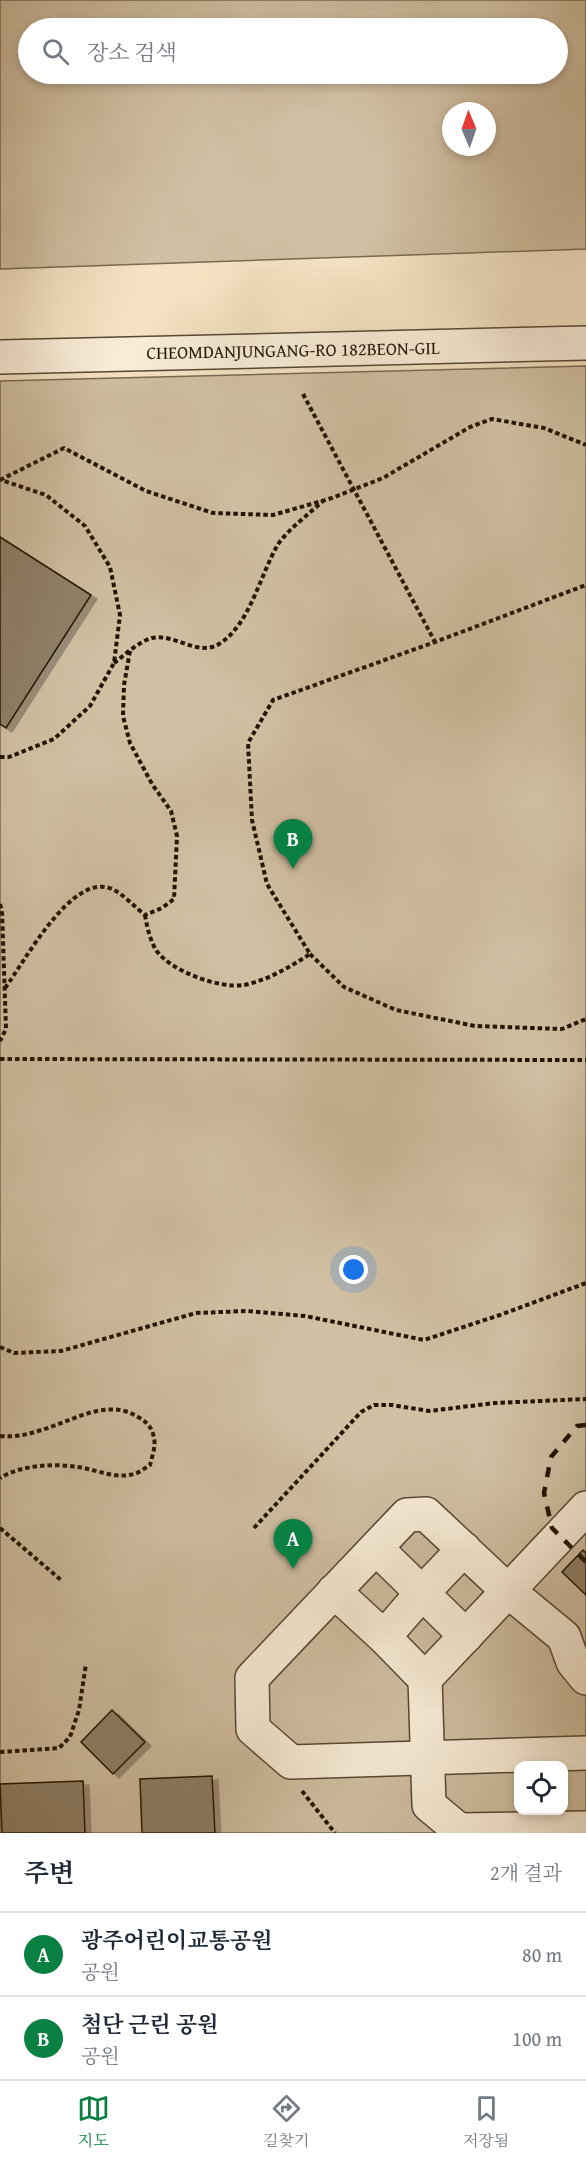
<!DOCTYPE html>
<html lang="ko">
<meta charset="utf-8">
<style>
:root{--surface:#fff;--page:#f6f6f7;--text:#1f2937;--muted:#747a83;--line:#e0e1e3;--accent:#0b8043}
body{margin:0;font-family:"Gentium Book Plus","Noto Serif KR",serif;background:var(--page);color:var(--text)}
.controls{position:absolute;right:18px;bottom:18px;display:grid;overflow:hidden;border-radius:12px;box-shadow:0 3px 9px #0003}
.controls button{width:54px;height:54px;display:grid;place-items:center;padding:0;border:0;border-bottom:2px solid var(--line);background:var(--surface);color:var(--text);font:30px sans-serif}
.compass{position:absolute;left:442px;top:102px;width:54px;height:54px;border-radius:50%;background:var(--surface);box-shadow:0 3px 9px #0003;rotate:358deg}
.you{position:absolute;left:354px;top:1270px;width:21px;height:21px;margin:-15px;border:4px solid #fff;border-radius:50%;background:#1a73e8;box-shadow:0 0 0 9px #1a73e833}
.badge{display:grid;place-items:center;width:39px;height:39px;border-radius:50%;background:var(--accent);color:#fff;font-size:20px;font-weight:700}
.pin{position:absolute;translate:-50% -50px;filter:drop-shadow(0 2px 3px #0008)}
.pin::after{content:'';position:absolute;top:32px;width:21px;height:18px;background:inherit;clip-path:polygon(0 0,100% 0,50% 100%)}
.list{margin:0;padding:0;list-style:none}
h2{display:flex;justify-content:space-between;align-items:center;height:78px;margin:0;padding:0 24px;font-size:26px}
h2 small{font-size:20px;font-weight:400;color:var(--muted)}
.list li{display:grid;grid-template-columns:39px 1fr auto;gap:18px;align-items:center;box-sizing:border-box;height:84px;padding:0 24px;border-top:2px solid var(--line)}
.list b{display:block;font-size:22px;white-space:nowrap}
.list p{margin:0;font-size:20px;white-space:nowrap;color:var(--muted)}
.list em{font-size:20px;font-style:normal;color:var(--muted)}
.icon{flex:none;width:33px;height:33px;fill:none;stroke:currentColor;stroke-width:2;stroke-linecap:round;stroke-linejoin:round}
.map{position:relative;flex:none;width:586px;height:1833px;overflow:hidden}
.search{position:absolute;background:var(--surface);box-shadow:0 3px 9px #0003;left:18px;right:18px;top:18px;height:66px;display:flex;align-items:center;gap:15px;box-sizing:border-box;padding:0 21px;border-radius:33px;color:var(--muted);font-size:22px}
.sheet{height:246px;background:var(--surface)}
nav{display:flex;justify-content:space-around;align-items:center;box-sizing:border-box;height:84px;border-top:2px solid var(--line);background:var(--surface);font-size:16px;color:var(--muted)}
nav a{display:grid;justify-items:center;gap:3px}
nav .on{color:var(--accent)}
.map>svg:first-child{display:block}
.green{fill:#d0bfa2;stroke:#796a54;stroke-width:1.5;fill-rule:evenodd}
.building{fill:#8f8067;stroke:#221505;stroke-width:1.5;filter:url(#shadow)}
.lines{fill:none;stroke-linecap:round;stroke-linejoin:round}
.minor-casing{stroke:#564834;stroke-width:36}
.path{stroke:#221505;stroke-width:4;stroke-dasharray:4.5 3;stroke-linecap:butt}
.minor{stroke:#f8ecd7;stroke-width:33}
.rail{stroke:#221505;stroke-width:4.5;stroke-dasharray:10 10;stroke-linecap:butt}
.labels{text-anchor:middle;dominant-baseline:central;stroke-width:4.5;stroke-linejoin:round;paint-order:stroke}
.street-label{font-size:18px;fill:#221505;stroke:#f8ecd7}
</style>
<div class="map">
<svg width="586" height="1833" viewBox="0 0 586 1833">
<defs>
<filter id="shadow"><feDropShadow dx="6" dy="4" stdDeviation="0" flood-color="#0004"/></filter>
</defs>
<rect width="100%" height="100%" fill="#f4e2c2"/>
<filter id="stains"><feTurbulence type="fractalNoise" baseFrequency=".00333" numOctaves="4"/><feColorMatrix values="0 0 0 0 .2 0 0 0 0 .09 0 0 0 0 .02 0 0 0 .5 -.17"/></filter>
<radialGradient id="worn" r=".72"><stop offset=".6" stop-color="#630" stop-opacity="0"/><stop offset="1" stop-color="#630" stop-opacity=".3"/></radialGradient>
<g class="green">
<path d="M0 0H586V249L0 269ZM558 28V74H28V28ZM451 111H487V147H451Z"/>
<path d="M586 366V1833H0V381ZM518 1766H564V1810H518Z"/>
</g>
<g class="building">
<path d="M0 537 91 595 6 728 0 724Z"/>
<path d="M583 1550 586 1553V1595L562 1572Z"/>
<path d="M112 1710 145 1742 113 1774 81 1742Z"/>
<path d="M212 1776 215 1833H142L140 1779Z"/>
<path d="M83 1781 85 1833H2L0 1784Z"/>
</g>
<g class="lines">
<defs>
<g id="minor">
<path d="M0 357 586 343"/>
<path d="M586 1508 425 1679 429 1805 459 1830 586 1828"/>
<path d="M376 1548 466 1636"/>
<path d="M334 1591 384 1637 425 1679"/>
<path d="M384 1637 422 1593 464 1549"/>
<path d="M586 1678 573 1662 564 1637 507 1590 426 1514 407 1515 252 1678 253 1729 291 1762 586 1753"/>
</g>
</defs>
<use href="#minor" class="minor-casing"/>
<g class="path">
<path d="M303 394 435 642"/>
<path d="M0 480 64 448 146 491 213 513 273 515 332 498 383 478 470 427 492 419 544 428 586 445"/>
<path d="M114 663C126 654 138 642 152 638 174 633 198 657 219 644 249 626 260 576 277 546 284 533 311 512 323 501"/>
<path d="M0 757H9L54 739 90 706 114 663 120 615 110 567 85 526 46 495 1 480"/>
<path d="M0 904 2 911 6 1029 0 1041"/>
<path d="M145 915C147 927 150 940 156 950 170 971 220 989 244 985 268 980 290 967 310 954L267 884 252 820 248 743 273 700 435 642 586 585"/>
<path d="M310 954 344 987 396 1010 475 1026 562 1029 586 1019"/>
<path d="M5 988C24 963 72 871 112 889 122 893 136 908 145 915L162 908 174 899 177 836 171 811 152 784 130 743 123 716 124 685 130 651"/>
<path d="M0 1059 586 1060"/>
<path d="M0 1347 14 1353 61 1351 196 1313 247 1311 305 1316 424 1340 500 1315 586 1283"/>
<path d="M0 1436C15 1437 27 1435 41 1430 71 1422 107 1397 138 1417 147 1422 152 1427 154 1438 156 1446 152 1457 150 1465 145 1468 139 1473 134 1474 116 1479 100 1471 83 1468 57 1463 23 1464 0 1478"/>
<path d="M0 1528 61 1580"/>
<path d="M254 1528 361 1412 374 1405H392L429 1411 495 1403 586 1399"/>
<path d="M0 1752 59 1748 70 1737 79 1710 86 1664"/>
<path d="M302 1791 335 1833"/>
</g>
<use href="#minor" class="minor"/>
<path class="rail" d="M586 1425 577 1426 551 1457 544 1493 552 1528 586 1562"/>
</g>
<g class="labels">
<g class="street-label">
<text transform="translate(293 350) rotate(-1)">CHEOMDANJUNGANG-RO 182BEON-GIL</text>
</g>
</g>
<rect width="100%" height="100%" filter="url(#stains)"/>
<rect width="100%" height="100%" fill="url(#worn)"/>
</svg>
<div class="controls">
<button><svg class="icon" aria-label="locate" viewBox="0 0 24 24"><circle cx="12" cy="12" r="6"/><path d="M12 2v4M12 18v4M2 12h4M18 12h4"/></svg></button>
</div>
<svg class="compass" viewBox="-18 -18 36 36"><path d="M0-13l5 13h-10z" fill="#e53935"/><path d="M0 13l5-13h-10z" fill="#747a83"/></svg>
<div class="you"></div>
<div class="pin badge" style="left:293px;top:1569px">A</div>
<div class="pin badge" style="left:293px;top:869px">B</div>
<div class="search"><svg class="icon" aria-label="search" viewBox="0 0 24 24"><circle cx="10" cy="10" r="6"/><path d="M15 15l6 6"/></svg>장소 검색</div>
</div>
<section class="sheet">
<h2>주변<small>2개 결과</small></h2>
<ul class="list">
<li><span class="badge">A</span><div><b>광주어린이교통공원</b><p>공원</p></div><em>80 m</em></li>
<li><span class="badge">B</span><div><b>첨단 근린 공원</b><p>공원</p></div><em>100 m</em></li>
</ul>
</section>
<nav>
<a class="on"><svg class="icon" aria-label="map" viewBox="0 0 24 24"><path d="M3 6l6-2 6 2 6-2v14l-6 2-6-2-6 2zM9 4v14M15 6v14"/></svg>지도</a>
<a><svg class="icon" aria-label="directions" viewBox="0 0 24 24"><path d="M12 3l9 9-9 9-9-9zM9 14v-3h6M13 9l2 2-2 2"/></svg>길찾기</a>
<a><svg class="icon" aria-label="saved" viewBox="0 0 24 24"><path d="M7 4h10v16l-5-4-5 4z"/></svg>저장됨</a>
</nav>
